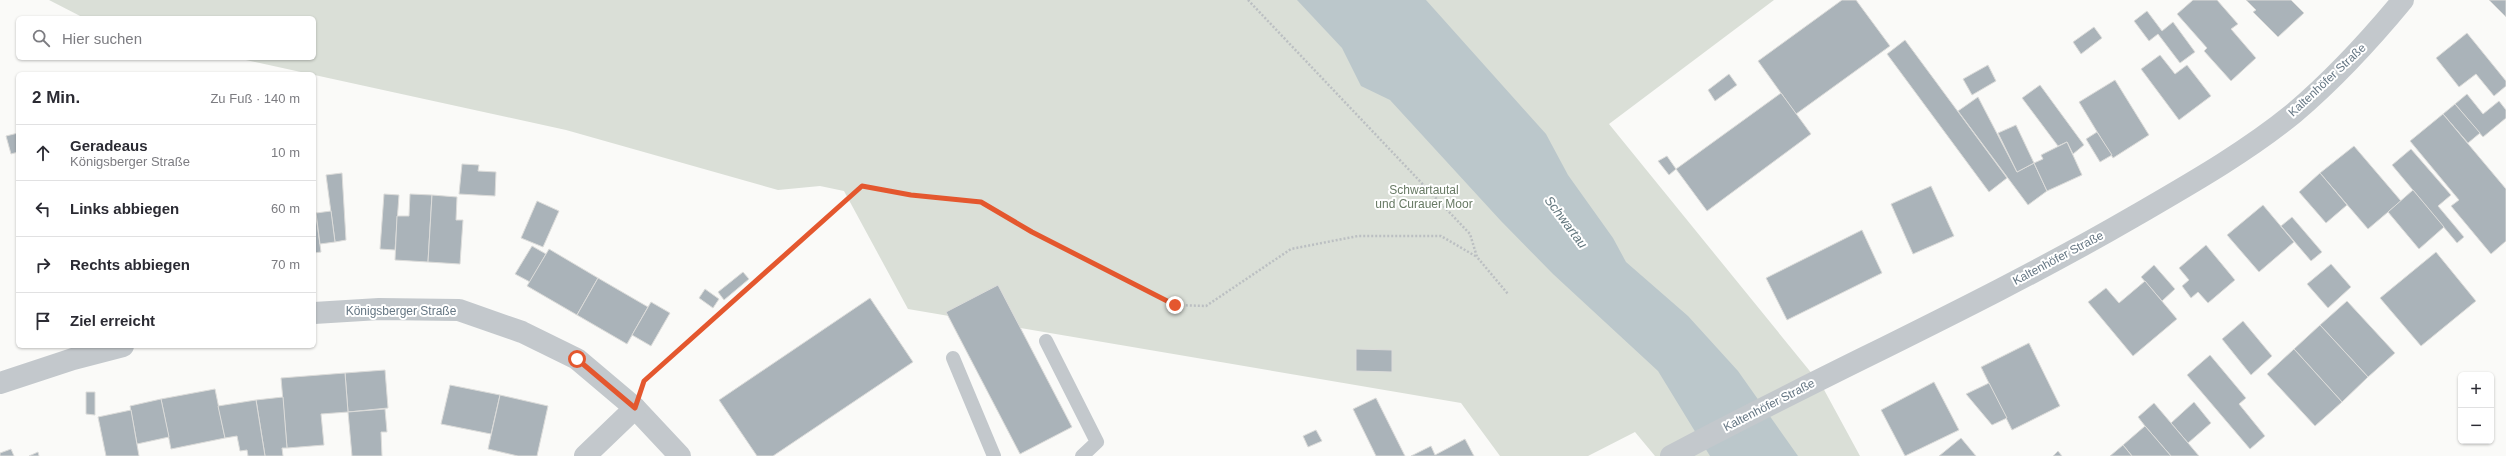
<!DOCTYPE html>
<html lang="de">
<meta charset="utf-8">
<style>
:root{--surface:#fff;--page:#f2f2f3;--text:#2b2b33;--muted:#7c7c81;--line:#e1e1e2}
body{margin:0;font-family:Arial,sans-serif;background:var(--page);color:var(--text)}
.controls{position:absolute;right:12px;bottom:12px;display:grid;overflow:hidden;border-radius:6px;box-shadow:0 1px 3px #0004}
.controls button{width:36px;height:36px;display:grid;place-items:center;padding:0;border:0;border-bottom:1px solid var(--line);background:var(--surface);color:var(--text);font:20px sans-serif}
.stop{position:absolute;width:12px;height:12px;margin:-9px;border:3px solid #e4572e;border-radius:50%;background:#fff}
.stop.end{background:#e4572e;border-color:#fff;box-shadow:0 1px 4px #0008}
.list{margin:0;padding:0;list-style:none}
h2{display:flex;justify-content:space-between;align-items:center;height:52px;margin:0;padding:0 16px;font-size:17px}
h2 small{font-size:13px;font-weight:400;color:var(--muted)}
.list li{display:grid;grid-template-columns:26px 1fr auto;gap:12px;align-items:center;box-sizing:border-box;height:56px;padding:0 16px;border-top:1px solid var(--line)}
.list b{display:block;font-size:15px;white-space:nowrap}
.list p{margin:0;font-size:13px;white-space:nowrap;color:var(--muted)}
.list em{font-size:13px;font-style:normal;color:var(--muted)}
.icon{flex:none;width:22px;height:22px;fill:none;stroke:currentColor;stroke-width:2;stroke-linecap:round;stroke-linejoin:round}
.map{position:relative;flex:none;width:2506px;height:456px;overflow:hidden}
.search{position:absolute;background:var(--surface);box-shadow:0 1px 3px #0004;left:16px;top:16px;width:300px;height:44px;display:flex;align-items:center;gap:10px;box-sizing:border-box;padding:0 14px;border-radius:6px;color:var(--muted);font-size:15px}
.panel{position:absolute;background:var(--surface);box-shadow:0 1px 3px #0004;left:16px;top:72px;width:300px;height:276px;border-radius:6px}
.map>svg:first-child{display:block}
.green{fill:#dadfd7}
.water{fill:#bbc7cb}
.building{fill:#aab3b9;stroke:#dcdcda}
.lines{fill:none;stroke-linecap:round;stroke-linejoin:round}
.path{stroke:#bbbfc2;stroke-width:2.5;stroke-dasharray:2 2;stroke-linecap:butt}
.service{stroke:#c3c8cc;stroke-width:14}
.minor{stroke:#c3c8cc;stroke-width:22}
.tertiary{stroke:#c3c8cc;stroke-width:22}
.route{stroke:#e4572e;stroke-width:5}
.labels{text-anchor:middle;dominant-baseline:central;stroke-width:4;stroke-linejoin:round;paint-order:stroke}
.street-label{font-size:12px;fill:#657683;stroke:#fff}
.park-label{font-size:12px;fill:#687a64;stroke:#fff}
.water-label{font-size:13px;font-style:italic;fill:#60757c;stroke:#fff}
</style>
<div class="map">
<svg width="2506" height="456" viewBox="0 0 2506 456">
<rect width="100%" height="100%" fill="#fafaf8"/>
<path class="green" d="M49 0H1774L1609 124 1822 386 1860 456H1655L1635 432 1588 456H1500L1461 403 908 309 844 191 820 186 778 190 566 130 237 58H314V18H84Z"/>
<path class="water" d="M1297 0H1426L1546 134 1568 175 1613 238 1626 262 1688 316 1738 371 1798 456H1710L1658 371 1553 274 1501 221 1390 100 1361 86 1342 48Z"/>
<g class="building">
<path d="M1842 0H1856L1890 46 1796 114 1758 61Z"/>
<path d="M2193 0H2217L2238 24 2231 29 2256 58 2231 81 2204 51 2207 48 2177 14Z"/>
<path d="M2246 0H2291L2304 13 2278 37 2253 12 2256 10Z"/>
<path d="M2489 0H2506V17Z"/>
<path d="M2147 11 2162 31 2173 22 2195 52 2180 63 2158 34 2149 41 2134 21Z"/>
<path d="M2094 27 2102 38 2081 54 2073 42Z"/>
<path d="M2467 33 2506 81V86L2494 96 2476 74 2459 87 2436 58Z"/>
<path d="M1905 40 2007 178 1989 192 1887 54Z"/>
<path d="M2160 55 2175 74 2187 65 2211 96 2179 120 2141 69Z"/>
<path d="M1988 65 1996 81 1972 95 1963 79Z"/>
<path d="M1729 74 1737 85 1715 101 1708 90Z"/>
<path d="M2115 80 2149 135 2113 158 2079 102Z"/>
<path d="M2040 85 2084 145 2073 154 2067 142 2058 146 2022 98Z"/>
<path d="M1781 93 1811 134 1707 211 1676 169Z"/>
<path d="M2467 94 2483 114 2499 101 2506 110V118L2483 137 2455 104Z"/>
<path d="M1978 97 2017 172 2034 163 2047 191 2028 205 1958 111Z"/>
<path d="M2455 104 2480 133 2468 143 2443 114Z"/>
<path d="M2443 114 2506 189V241L2491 254 2451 206 2459 200 2410 141Z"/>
<path d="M2016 125 2034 163 2017 172 1998 133Z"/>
<path d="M2097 132 2112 155 2100 162 2086 139Z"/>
<path d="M18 133V152L11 154 6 136Z"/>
<path d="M2067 142 2082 175 2047 191 2034 163 2043 159 2041 155Z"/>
<path d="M2354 146 2401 201 2368 229 2320 173Z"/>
<path d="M2411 149 2451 195 2438 206 2464 237 2457 243 2392 165Z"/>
<path d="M1667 156 1676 169 1669 175 1658 161Z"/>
<path d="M462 164 479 165 478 171 496 172 495 196 459 194Z"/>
<path d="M342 173 346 240 335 242 326 175Z"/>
<path d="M2320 173 2347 205 2326 223 2299 192Z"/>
<path d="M1931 186 1954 236 1913 254 1891 204Z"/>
<path d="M2413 190 2444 227 2419 249 2388 212Z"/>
<path d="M384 194 399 195 395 250 380 249Z"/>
<path d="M410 194 432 195 428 262 395 260 397 216H409Z"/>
<path d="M432 195 457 197 456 220H463L460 264 428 262Z"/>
<path d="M314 201 321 252 314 253Z"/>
<path d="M537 201 559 211 543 247 521 238Z"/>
<path d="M2263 205 2294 242 2259 272 2227 235Z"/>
<path d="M331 211 335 242 320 244 316 213Z"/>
<path d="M2292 217 2322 252 2311 261 2281 226Z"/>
<path d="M1862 230 1882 273 1787 320 1766 278Z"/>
<path d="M2206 245 2235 280 2208 303 2198 292 2191 298 2182 286 2189 280 2179 268Z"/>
<path d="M532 246 546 254 530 282 515 274Z"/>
<path d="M549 249 598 278 577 315 527 286Z"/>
<path d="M2436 252 2476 301 2421 346 2380 298Z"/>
<path d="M2331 264 2351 287 2328 308 2307 284Z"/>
<path d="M2154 265 2175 289 2162 301 2141 277Z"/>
<path d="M743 272 749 279 724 300 718 292Z"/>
<path d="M598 278 648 307 627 344 577 315Z"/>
<path d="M2145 281 2177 319 2133 356 2088 302 2106 288 2119 303Z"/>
<path d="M998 285 1072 427 1020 454 946 312Z"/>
<path d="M705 289 719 299 713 308 699 298Z"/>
<path d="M870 298 913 362 773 456H757L719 400Z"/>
<path d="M2347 301 2395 353 2368 377 2320 325Z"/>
<path d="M651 302 670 313 651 346 632 335Z"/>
<path d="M2243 321 2272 356 2251 375 2222 339Z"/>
<path d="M2320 325 2368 377 2342 402 2294 349Z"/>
<path d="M2029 343 2060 406 2012 430 1981 367Z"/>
<path d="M1356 349 1392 350V372L1356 371Z"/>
<path d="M2294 349 2342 402 2315 426 2267 374Z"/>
<path d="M2210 355 2246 398 2239 404 2265 436 2250 449 2187 375Z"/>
<path d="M385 370 388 408 348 412 345 373Z"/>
<path d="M345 373 348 412 321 414 324 445 287 448 281 378Z"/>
<path d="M1934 382 1959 430 1905 456 1881 410Z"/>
<path d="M1989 383 2007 418 1992 425 1966 394Z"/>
<path d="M450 385 500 395 491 434 441 424Z"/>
<path d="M215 389 225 438 171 449 161 399Z"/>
<path d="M86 392H95V415L86 414Z"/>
<path d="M500 395 548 406 537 456H518L488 449Z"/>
<path d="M283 397 287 448H282L283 456H265L256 400Z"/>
<path d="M1376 398 1405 456H1376L1353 409Z"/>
<path d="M161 399 169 437 137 444 130 406Z"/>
<path d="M256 400 265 456H248L247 450 240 451 237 436 225 438 218 406Z"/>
<path d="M2194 402 2211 423 2188 443 2171 423Z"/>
<path d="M2154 403 2188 443 2199 456H2171L2145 426 2138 417Z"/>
<path d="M385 409 387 432H381L382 456H352L348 412Z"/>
<path d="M131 410 139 456H106L98 417Z"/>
<path d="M2145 426 2171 456H2132L2123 445Z"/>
<path d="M1316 430 1322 441 1308 447 1303 436Z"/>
<path d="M1961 438 1976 456H1939Z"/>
<path d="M1465 439 1474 456H1411L1431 446 1435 455Z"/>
<path d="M2123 445 2132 456H2110Z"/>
<path d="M11 449 14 456H0V453Z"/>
<path d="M2058 451 2062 456H2053Z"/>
<path d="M38 452 39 456H29Z"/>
</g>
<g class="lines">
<g class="path">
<path d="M1248 0 1470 234 1477 257 1508 294"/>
<path d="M646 379 862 186 911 195 981 203 1032 232 1175 305 1206 306 1291 249 1358 236H1441L1477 257"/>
</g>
<g class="service">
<path d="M1046 341 1097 442 1082 456"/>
<path d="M953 358 994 456"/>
</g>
<g class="minor">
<path d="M314 313 379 309 459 310 522 332 577 359 635 408 680 456"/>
<path d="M0 383 73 359 123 346"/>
<path d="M585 456 635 408"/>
</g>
<path class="tertiary" d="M1671 456C1824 374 1983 304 2133 217 2188 185 2245 153 2294 113 2334 79 2370 40 2403 0"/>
</g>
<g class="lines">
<path class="route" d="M577 359 635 408 644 381 862 186 911 195 981 202 1032 232 1175 305"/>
</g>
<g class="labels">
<g class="street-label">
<text transform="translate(2327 80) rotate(-43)">Kaltenhöfer Straße</text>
<text transform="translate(2058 258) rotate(-28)">Kaltenhöfer Straße</text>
<text x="401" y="311">Königsberger Straße</text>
<text transform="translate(1769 405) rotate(-27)">Kaltenhöfer Straße</text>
</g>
<g class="park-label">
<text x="1424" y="190">Schwartautal<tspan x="1424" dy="14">und Curauer Moor</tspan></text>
</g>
<g class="water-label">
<text transform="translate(1566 222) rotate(53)">Schwartau</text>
</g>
</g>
</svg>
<div class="controls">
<button>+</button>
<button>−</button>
</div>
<div class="stop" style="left:577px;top:359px"></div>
<div class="stop end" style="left:1175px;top:305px"></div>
<div class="search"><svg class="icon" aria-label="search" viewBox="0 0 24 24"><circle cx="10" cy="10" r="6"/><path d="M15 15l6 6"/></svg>Hier suchen</div>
<section class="panel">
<h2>2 Min.<small>Zu Fuß · 140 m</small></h2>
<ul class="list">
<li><svg class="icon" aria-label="ahead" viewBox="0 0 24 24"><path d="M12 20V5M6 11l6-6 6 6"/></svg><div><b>Geradeaus</b><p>Königsberger Straße</p></div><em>10 m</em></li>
<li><svg class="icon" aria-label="left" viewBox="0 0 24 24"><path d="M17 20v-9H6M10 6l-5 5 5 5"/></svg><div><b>Links abbiegen</b></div><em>60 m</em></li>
<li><svg class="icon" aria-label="right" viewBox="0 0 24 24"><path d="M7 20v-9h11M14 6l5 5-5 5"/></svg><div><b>Rechts abbiegen</b></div><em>70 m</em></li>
<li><svg class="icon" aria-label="arrive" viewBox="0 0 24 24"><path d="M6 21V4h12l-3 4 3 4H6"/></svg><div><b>Ziel erreicht</b></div></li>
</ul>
</section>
</div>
